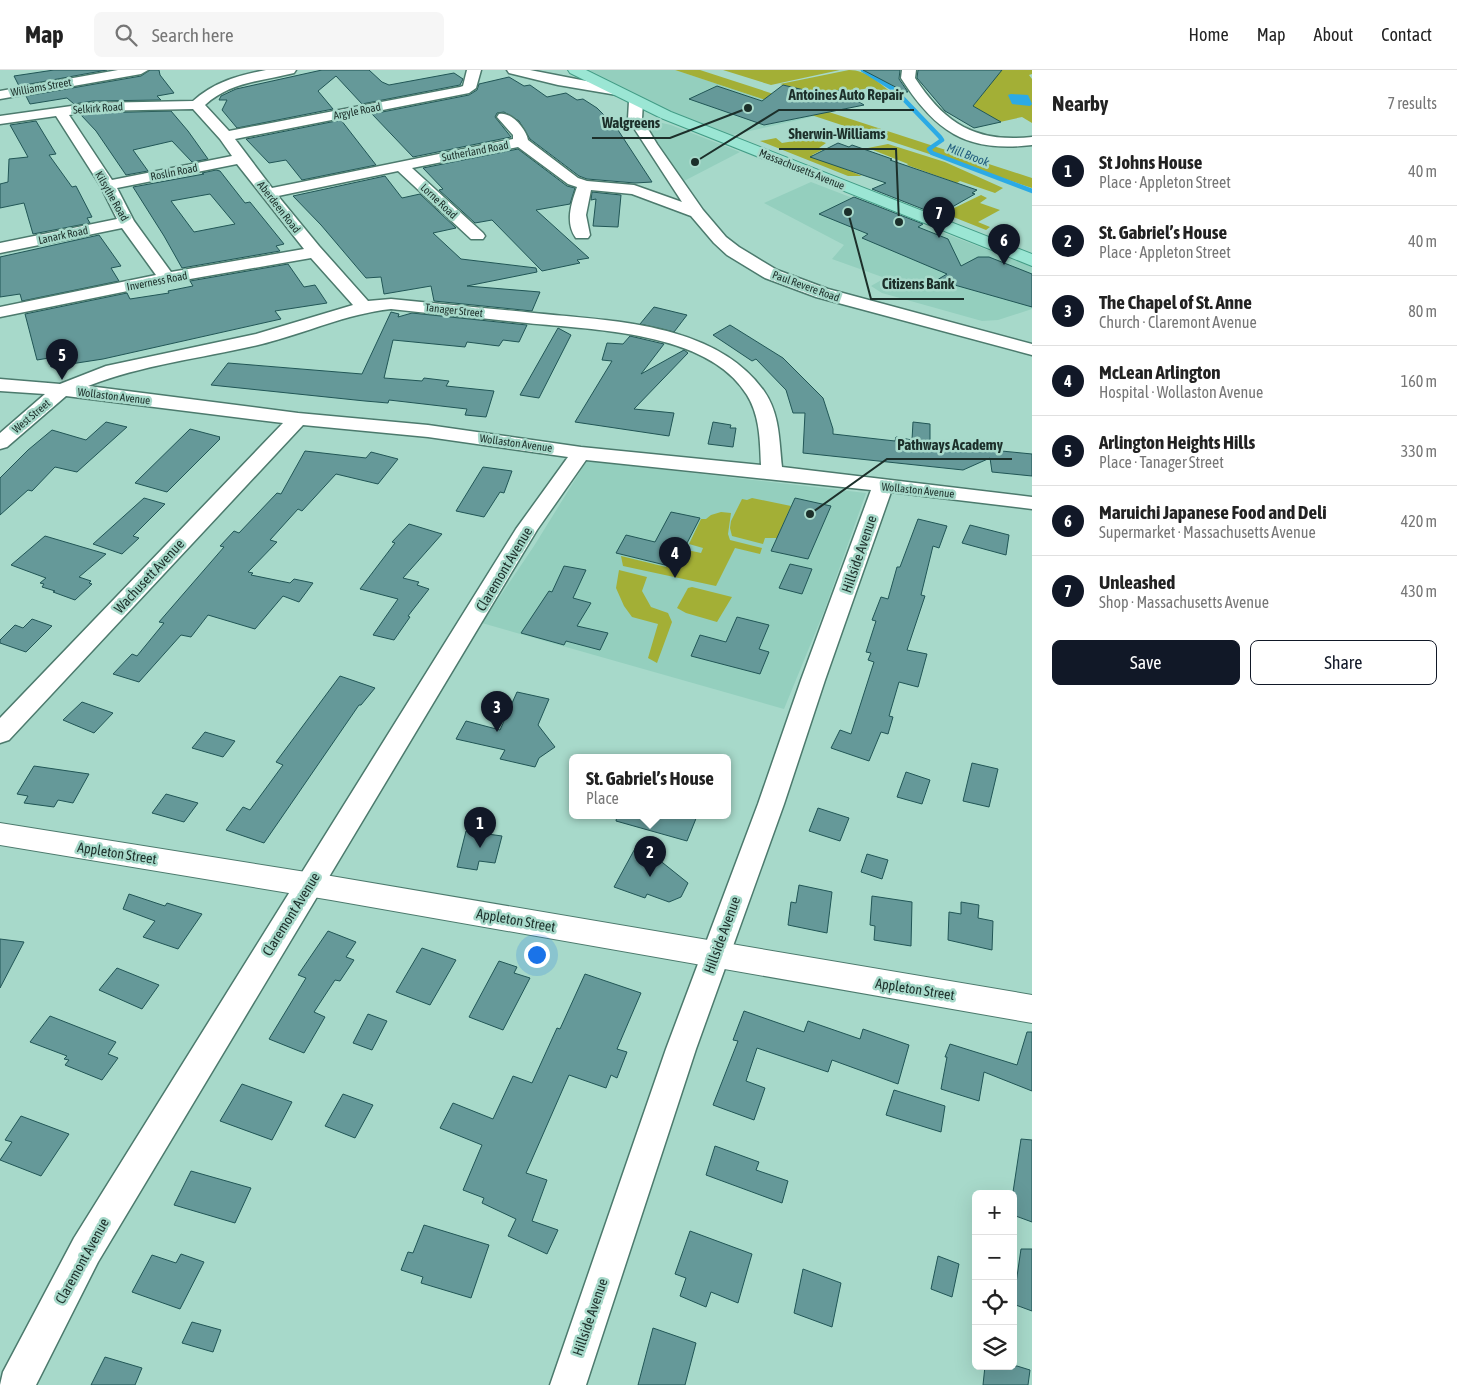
<!DOCTYPE html>
<meta charset="utf-8">
<style>
:root{--surface:#fff;--page:#f6f6f6;--text:#222;--muted:#767676;--line:#e0e0e0;--accent:#111827}
body{margin:0;font-family:"Asap Condensed",sans-serif;background:var(--page);color:var(--text)}
.controls{position:absolute;right:15px;bottom:15px;display:grid;overflow:hidden;border-radius:8px;box-shadow:0 5px 20px #0002}
.controls button{width:45px;height:45px;display:grid;place-items:center;padding:0;border:0;border-bottom:1px solid var(--line);background:var(--surface);color:var(--text);font:25px sans-serif}
.you{position:absolute;left:536px;top:884px;width:18px;height:18px;margin:-12px;border:4px solid #fff;border-radius:50%;background:#1a73e8;box-shadow:0 0 0 8px #1a73e833}
.badge{display:grid;place-items:center;width:32px;height:32px;border-radius:50%;background:var(--accent);color:#fff;font-size:16px;font-weight:700}
.pin{position:absolute;translate:-50% -41px;filter:drop-shadow(0 1px 2px #0008)}
.pin::after{content:'';position:absolute;top:26px;width:18px;height:15px;background:inherit;clip-path:polygon(0 0,100% 0,50% 100%)}
.popup{position:absolute;left:569px;top:684px;width:162px;height:65px;box-sizing:border-box;display:grid;place-content:center;border-radius:8px;background:var(--surface);filter:drop-shadow(0 1px 4px #0005);font-size:16px;white-space:nowrap;color:var(--muted)}
.popup b{font-size:19px;color:var(--text)}
.popup::after{content:'';position:absolute;left:50%;top:100%;margin-left:-10px;border:10px solid transparent;border-top-color:var(--surface)}
.list{margin:0;padding:0;list-style:none}
h2{display:flex;justify-content:space-between;align-items:center;height:65px;margin:0;padding:0 20px;font-size:21px}
h2 small{font-size:16px;font-weight:400;color:var(--muted)}
.list li{display:grid;grid-template-columns:32px 1fr auto;gap:15px;align-items:center;box-sizing:border-box;height:70px;padding:0 20px;border-top:1px solid var(--line)}
.list b{display:block;font-size:19px;white-space:nowrap}
.list p{margin:0;font-size:16px;white-space:nowrap;color:var(--muted)}
.list em{font-size:16px;font-style:normal;color:var(--muted)}
.actions{display:flex;gap:10px;padding:15px 20px}
.actions a{flex:1;padding:11px 0;border:1px solid var(--accent);border-radius:8px;text-align:center;font-size:18px;color:var(--accent)}
.actions .main{background:var(--accent);color:#fff}
.icon{flex:none;width:28px;height:28px;fill:none;stroke:currentColor;stroke-width:2;stroke-linecap:round;stroke-linejoin:round}
.map{position:relative;flex:none;width:1032px;height:1315px;overflow:hidden}
header{display:flex;align-items:center;gap:30px;box-sizing:border-box;height:70px;padding:0 25px;background:var(--surface);border-bottom:1px solid var(--line)}
header strong{font-size:24px}
nav{display:flex;gap:28px;margin-inline-start:auto;font-size:18px}
.search{width:350px;height:45px;background:var(--page);display:flex;align-items:center;gap:12px;box-sizing:border-box;padding:0 18px;border-radius:8px;color:var(--muted);font-size:19px}
main{display:flex}
aside{flex:1;background:var(--surface)}
.map>svg:first-child{display:block}
.built{fill:#94cfbe}
.green{fill:#a3af36}
.water{fill:#2caae5}
.lines{fill:none;stroke-linecap:round;stroke-linejoin:round}
.stream{stroke:#2caae5;stroke-width:4.5}
.building{fill:#659999;stroke:#215656;fill-rule:evenodd}
.street-casing{stroke:#4c7a6d;stroke-width:3}
.secondary-casing{stroke:#4c7a6d;stroke-width:2}
.primary-casing{stroke:#439c86;stroke-width:2}
.street{fill:#fff;fill-rule:evenodd}
.secondary{fill:#fff;fill-rule:evenodd}
.primary{fill:#9be6d4;fill-rule:evenodd}
.labels{text-anchor:middle;dominant-baseline:central;stroke-width:5;stroke-linejoin:round;paint-order:stroke}
.far-street-label{font-size:11px;fill:#1c2f2a;stroke:#a7d9ca}
.far-water-label{font-size:12px;font-style:italic;fill:#225e7e;stroke:#a7d9ca}
.street-label{font-size:14px;fill:#1c2f2a;stroke:#a7d9ca}
.leader{fill:none;stroke:#1c2f2a;stroke-width:2}
.callout-dot{fill:#1c2f2a;stroke:#a7d9ca;stroke-width:2}
.callout-label{font-size:15px;text-anchor:middle;font-weight:bold;fill:#1c2f2a;stroke:#a7d9ca;stroke-width:5;stroke-linejoin:round;paint-order:stroke}
</style>
<header>
<strong>Map</strong>
<div class="search"><svg class="icon" aria-label="search" viewBox="0 0 24 24"><circle cx="10" cy="10" r="6"/><path d="M15 15l6 6"/></svg>Search here</div>
<nav><a>Home</a><a>Map</a><a>About</a><a>Contact</a></nav>
</header>
<main>
<div class="map">
<svg width="1032" height="1315" viewBox="0 0 1032 1315">
<rect width="100%" height="100%" fill="#a7d9ca"/>
<g class="built">
<path d="M586 0H675L815 46 728 66 667 41Z"/>
<path d="M662 53 671 55 740 82 684 111 651 63 654 56Z"/>
<path d="M811 112 1032 197V239L998 250 982 251 882 223 871 216 885 208 832 189 844 175 764 133Z"/>
<path d="M586 392H598L866 423 825 539 784 639 482 553 534 476Z"/>
</g>
<g class="green">
<path d="M675 0H700L1032 108V118Z"/>
<path d="M723 0H840L771 15Z"/>
<path d="M849 0C866 0 881 14 894 25L888 26 873 17 850 22 843 19 816 24 780 14Z"/>
<path d="M993 0H1032V4L1029 5 1032 9V53L1022 47 1000 52 978 39 951 45 942 30 973 36 983 24 958 19Z"/>
<path d="M776 68 782 73 812 68 826 73 819 78 822 80 812 85 862 106H848L760 71Z"/>
<path d="M888 74 945 92 1003 118 995 123 960 111 957 113 907 95 908 94 868 78Z"/>
<path d="M981 125 987 128 980 133 1000 140 978 152 990 157 986 160 918 133 914 127 950 140Z"/>
<path d="M752 428 791 436 777 468H765L763 474 732 466 730 458 731 451 742 429 747 430Z"/>
<path d="M721 442 731 443 728 464 730 470 762 478 760 484 735 478 716 516 623 496 621 486 666 497C678 480 681 478 701 483L703 478 689 474 701 449H706L711 445Z"/>
<path d="M619 500 647 507 642 521 651 537 668 543 672 552 657 593 648 588 658 554 632 547 624 536 616 518Z"/>
<path d="M692 517 732 527 717 552 686 543 677 538 688 518Z"/>
</g>
<path class="water" d="M1011 24 1028 25 1032 34 1030 36 1012 34 1008 25Z"/>
<g class="lines">
<path class="stream" d="M863 0 895 20 940 67 942 70 929 79 932 83 1032 121"/>
</g>
<g class="building">
<path d="M54 0H107L19 16 14 6Z"/>
<path d="M150 0H159L160 5 174 23 157 26 161 30 93 31 74 34 67 28 30 34 26 26 141 6Z"/>
<path d="M322 0H369L382 12 389 15 454 3 463 9 460 15 362 34 336 6 318 21 333 39 237 58 222 40 227 30H219L221 26 236 19Z"/>
<path d="M863 0H900L899 9 908 22H905Z"/>
<path d="M918 0H1002L973 36 1001 52 974 58 945 41 917 8Z"/>
<path d="M509 7 524 16 530 15 547 27 566 23 577 30 583 29 597 38 616 57 652 112 635 113 587 109 579 106 530 69 519 51 504 42 497 43 495 47 511 67 413 87 372 44 469 25 477 20 479 14Z"/>
<path d="M783 15 821 24 840 20 864 35 764 55 689 29 717 16 762 31Z"/>
<path d="M171 41 188 61 208 89 192 92 172 71 133 80 148 101 126 105 96 61 81 45 93 43Z"/>
<path d="M341 50 376 95 302 110 286 90 269 93 246 69Z"/>
<path d="M36 51 56 84 49 85 72 117 76 116 92 147 87 148 90 153 33 164 24 133 0 138V114L8 112 9 89 28 87 10 55Z"/>
<path d="M838 73 849 77 852 75 892 89 890 90 977 120 972 123 975 124 938 145 872 119 886 113 810 87Z"/>
<path d="M518 79 567 116 575 118 570 134 536 140 589 188 577 190 580 193 542 201 492 150 475 153 439 120 443 119 423 98Z"/>
<path d="M216 100 220 101 245 133 250 132 284 174 276 176 280 181 182 198 164 166 133 117 204 104 202 103ZM210 124 235 154 194 162 171 131Z"/>
<path d="M385 106 402 128 420 124 456 158 433 163 461 189 536 198 537 202 467 216 540 222 532 241 434 231 431 216 384 224 381 207 366 208 321 155 293 126Z"/>
<path d="M592 122 621 125 618 157 593 156 596 129 591 130Z"/>
<path d="M854 127 923 154 918 157 948 169 961 196 978 187H989L1032 204V237L937 210 947 204 862 168 868 164 819 144Z"/>
<path d="M99 165 121 196 111 198 119 211 22 231 20 224 0 227V187Z"/>
<path d="M288 194 304 217 315 215 327 233 275 241 281 249 103 289 51 297 49 288 37 290 25 244 127 223 130 229 169 223 168 221 193 216 190 211Z"/>
<path d="M654 237 687 245 674 262 640 254Z"/>
<path d="M391 242 399 244 398 247 412 243 527 255 519 272 503 270 499 276 467 272 465 277 393 270 384 308 422 311 424 308 449 311 446 316 494 321 486 347 465 345 467 339 389 330 388 333 365 331 211 315 228 293 362 304Z"/>
<path d="M730 255 783 288 823 328 833 359V364L895 371 896 367 912 370 913 352 930 354V374L1032 384V406L992 402 990 388 963 400 803 383 805 343H793L786 320 756 289 752 291 713 265Z"/>
<path d="M558 258 571 265 539 328 520 325Z"/>
<path d="M630 266 664 274 641 304 684 280 688 283 634 339 674 343 669 366 575 352 612 291 602 290 607 273 623 274Z"/>
<path d="M106 352 127 357 77 402 55 397 32 421 28 420 0 445V408L28 380 52 360 86 370Z"/>
<path d="M713 352 731 355 730 358H736L733 377 708 374Z"/>
<path d="M190 359 220 367 219 368 220 369 167 422 135 413Z"/>
<path d="M305 381 366 388 371 382 398 389 378 414 336 404 302 441 298 439 270 470 277 472 248 502 253 503 251 505 290 513 294 509 313 513 299 532 283 526 255 559 208 545 191 567 181 565 139 612 113 604 132 584 137 586 164 553 159 552 224 477 220 476 234 461 239 463 277 423 281 424Z"/>
<path d="M483 397 512 401 504 423 500 422 484 447 456 441Z"/>
<path d="M144 428 165 434 133 466 139 468 122 484 93 474Z"/>
<path d="M795 428 831 436 808 489 771 481Z"/>
<path d="M671 442 700 448 685 477 676 474 665 495 616 483 626 465 655 472Z"/>
<path d="M918 449 947 456 939 478 933 476 921 525 925 526 907 580 927 584 918 617 899 612 889 646 893 647 888 664 881 662 869 691 831 678 840 660 851 664 874 592 868 590 871 583 866 582 876 551 872 550 881 527 888 529 897 497H900Z"/>
<path d="M409 454 442 464 403 508 419 512 417 515 429 519 408 546 410 547 394 570 373 565 398 529 360 519 395 473 392 472Z"/>
<path d="M970 455 1009 465 1006 485 962 473Z"/>
<path d="M45 466 106 484 79 507 91 511 89 513 92 514 75 530 53 522 55 521 42 517 44 514 40 513 46 508 11 495Z"/>
<path d="M790 494 812 499 802 524 779 518Z"/>
<path d="M564 496 586 500 573 528 591 533 577 556 608 563 600 580 566 571 564 575 521 563 549 521 552 522Z"/>
<path d="M737 547 769 555 759 579 769 582 760 604 691 586 700 565 726 572Z"/>
<path d="M32 549 52 556 26 582 0 573V570L15 555 23 558Z"/>
<path d="M340 606 375 618 361 635H359L264 773 226 760 243 737 250 740 283 695 276 692Z"/>
<path d="M517 622 549 629 538 655 555 677 539 688 535 697 500 689 505 680 456 669 466 651 500 660Z"/>
<path d="M82 632 113 643 94 663 63 650Z"/>
<path d="M205 662 235 671 223 687 192 678Z"/>
<path d="M972 693 998 699 989 737 963 731Z"/>
<path d="M34 696 89 704 73 733 58 730 54 737 24 733 28 726 17 724Z"/>
<path d="M906 702 930 710 922 734 897 727Z"/>
<path d="M166 724 198 733 184 752 152 743Z"/>
<path d="M818 738 849 748 840 771 809 761Z"/>
<path d="M617 746H697L687 771 616 751Z"/>
<path d="M466 761 502 766 495 793 479 791 477 800 457 797Z"/>
<path d="M638 773 688 813 681 827 669 832 647 824 645 828 614 817Z"/>
<path d="M867 784 888 790 882 809 861 802Z"/>
<path d="M799 815 832 822 827 863 788 855 791 832 796 833Z"/>
<path d="M129 824 165 836 167 833 202 844 178 879 143 867 155 851 123 839Z"/>
<path d="M872 826 912 832 911 876 874 870 875 856 870 855Z"/>
<path d="M961 832 979 835 978 848 993 851 992 880 948 870 949 842 961 844Z"/>
<path d="M328 861 356 872 346 887 354 890 340 911 335 910 314 942 325 947 304 983 269 969 306 908 298 905Z"/>
<path d="M0 869 24 872 0 918Z"/>
<path d="M422 878 456 890 430 935 396 922Z"/>
<path d="M499 891 517 897 514 903 530 908 503 960 469 947Z"/>
<path d="M117 898 159 915 142 939 99 920Z"/>
<path d="M585 904 641 923 617 979 627 982 617 1008 611 1005 606 1018 569 1005 526 1103 547 1110 532 1151 558 1160 547 1184 508 1166 516 1149 482 1133 484 1128 463 1120 482 1075 440 1058 453 1033 493 1049 513 1006 532 1013 557 958 560 959Z"/>
<path d="M744 941 804 962 808 951 860 969 863 959 909 975 898 1014 832 990 828 1002 757 978 746 1011 765 1018 754 1050 713 1035 738 971 733 970Z"/>
<path d="M368 944 387 951 372 980 353 973Z"/>
<path d="M50 946 116 972 108 984 118 988 102 1010 65 995 69 990 64 989 67 986 30 972Z"/>
<path d="M1027 962H1032V1021L984 1002 979 1031 941 1019 947 987H945L950 974 1017 995Z"/>
<path d="M242 1014 292 1032 272 1070 220 1051Z"/>
<path d="M894 1020 945 1036 941 1062 886 1045Z"/>
<path d="M343 1024 373 1035 355 1068 325 1056Z"/>
<path d="M21 1046 69 1064 41 1106 0 1090 12 1072 5 1070Z"/>
<path d="M1021 1069 1032 1070V1152L1013 1145V1122Z"/>
<path d="M715 1076 759 1092 756 1100 788 1111 782 1133 706 1105Z"/>
<path d="M191 1101 251 1118 235 1153 174 1135Z"/>
<path d="M424 1155 489 1175 471 1228 421 1213 423 1207 401 1200 408 1182 413 1183Z"/>
<path d="M690 1161 752 1184 738 1233 711 1222 706 1237 680 1226 686 1208 675 1204Z"/>
<path d="M1021 1179H1032V1241L1013 1234Z"/>
<path d="M181 1184 204 1192 180 1239 132 1222 152 1185 176 1193Z"/>
<path d="M938 1186 959 1194 952 1227 931 1219Z"/>
<path d="M803 1199 841 1213 832 1257 794 1243Z"/>
<path d="M192 1252 221 1260 213 1282 182 1273Z"/>
<path d="M653 1258 696 1273 685 1315H638Z"/>
<path d="M105 1287 142 1298 135 1315H91Z"/>
<path d="M985 1296H1017L1030 1300 1028 1315H983Z"/>
</g>
<g class="lines">
<defs>
<g id="street">
<path d="M118 0H148L141 4 0 29V21Z"/>
<path d="M266 0H296L294 3C262 11 230 12 205 35L229 61 460 17 463 16 467 0H481L476 18 469 23 235 69 272 118 513 69V65L497 47 499 44C511 41 526 59 528 70L578 108 587 111 634 115 682 132 628 49 629 31 636 27 643 31 642 49 657 74 703 140 726 167 739 177 777 200 828 219 1032 274V285L816 227 765 208 727 185 714 173 691 146 632 124 591 120 586 145 590 165 588 168H576C565 153 571 134 577 117L568 114 518 77 412 98 483 163 485 166 483 169H471L398 101 278 126 319 176 368 231 391 229C439 234 487 238 534 243 610 251 715 252 764 321 780 344 779 370 782 397L1032 427V439L891 422 825 610 784 734 696 979 586 1315H550L666 979 758 734 801 610 871 420 586 390 537 460 98 1192 36 1315H0L3 1302 74 1168 516 459 568 387 428 367 303 355 9 670 0 673V648L283 353 66 326 7 377 0 379V363L45 324 0 321V309L60 314 106 296 256 264 353 235 311 188 167 213 0 247V237L156 205 122 158 0 183V173L117 149 100 115 56 46 0 54V46L93 33 193 31C214 12 239 5 266 0ZM193 39 220 69 232 86 112 110 69 45 93 41ZM237 94 304 179 171 202 134 151 117 118ZM391 239C436 244 482 248 527 253 593 260 708 261 747 325 760 346 760 371 761 395L581 377 428 355 298 343 88 316C144 294 204 288 262 274 306 263 346 244 391 239Z"/>
<path d="M507 0H530L617 17 624 21 617 25 558 15 509 3Z"/>
<path d="M902 0H916L915 8C945 54 976 73 1032 67V75C966 83 935 61 901 8Z"/>
</g>
<path id="secondary" d="M0 753 331 806 1032 925V953L331 830 0 775Z"/>
<path id="primary" d="M568 0H586L671 42 1032 184V196L661 48 570 3Z"/>
</defs>
<use href="#street" class="street-casing"/>
<use href="#secondary" class="secondary-casing"/>
<use href="#primary" class="primary-casing"/>
<use href="#street" class="street"/>
<use href="#secondary" class="secondary"/>
<use href="#primary" class="primary"/>
</g>
<g class="labels">
<g class="far-street-label">
<text transform="translate(41 17) rotate(-10)">Williams Street</text>
<text transform="translate(98 38) rotate(-4)">Selkirk Road</text>
<text transform="translate(357 41) rotate(-11)">Argyle Road</text>
<text transform="translate(475 81) rotate(-11)">Sutherland Road</text>
<text transform="translate(802 99) rotate(22)">Massachusetts Avenue</text>
<text transform="translate(174 102) rotate(-11)">Roslin Road</text>
<text transform="translate(112 126) rotate(60)">Kilsythe Road</text>
<text transform="translate(439 131) rotate(43)">Lorne Road</text>
<text transform="translate(279 137) rotate(52)">Aberdeen Road</text>
<text transform="translate(63 165) rotate(-12)">Lanark Road</text>
<text transform="translate(157 211) rotate(-11)">Inverness Road</text>
<text transform="translate(806 216) rotate(20)">Paul Revere Road</text>
<text transform="translate(454 240) rotate(6)">Tanager Street</text>
<text transform="translate(114 326) rotate(7)">Wollaston Avenue</text>
<text transform="translate(31 346) rotate(-40)">West Street</text>
<text transform="translate(516 373) rotate(8)">Wollaston Avenue</text>
<text transform="translate(918 420) rotate(6)">Wollaston Avenue</text>
</g>
<g class="far-water-label">
<text transform="translate(968 85) rotate(21)">Mill Brook</text>
</g>
<g class="street-label">
<text transform="translate(859 484) rotate(-71)">Hillside Avenue</text>
<text transform="translate(504 499) rotate(-59)">Claremont Avenue</text>
<text transform="translate(149 506) rotate(-47)">Wachusett Avenue</text>
<text transform="translate(117 783) rotate(9)">Appleton Street</text>
<text transform="translate(291 844) rotate(-58)">Claremont Avenue</text>
<text transform="translate(516 850) rotate(10)">Appleton Street</text>
<text transform="translate(722 865) rotate(-70)">Hillside Avenue</text>
<text transform="translate(915 919) rotate(9)">Appleton Street</text>
<text transform="translate(82 1191) rotate(-61)">Claremont Avenue</text>
<text transform="translate(590 1247) rotate(-71)">Hillside Avenue</text>
</g>
</g>
<path class="leader" d="M695 92L779 40H914M748 38L670 68H592M899 152L896 79H779M848 142L871 229H964M810 444L887 389H1012"/>
<g class="callout-dot">
<circle cx="695" cy="92" r="5"/>
<circle cx="748" cy="38" r="5"/>
<circle cx="899" cy="152" r="5"/>
<circle cx="848" cy="142" r="5"/>
<circle cx="810" cy="444" r="5"/>
</g>
<g class="callout-label">
<text x="846" y="30">Antoines Auto Repair</text>
<text x="631" y="58">Walgreens</text>
<text x="837" y="69">Sherwin-Williams</text>
<text x="918" y="219">Citizens Bank</text>
<text x="950" y="380">Pathways Academy</text>
</g>
</svg>
<div class="controls">
<button>+</button>
<button>−</button>
<button><svg class="icon" aria-label="locate" viewBox="0 0 24 24"><circle cx="12" cy="12" r="6"/><path d="M12 2v4M12 18v4M2 12h4M18 12h4"/></svg></button>
<button><svg class="icon" aria-label="layers" viewBox="0 0 24 24"><path d="M12 4l9 5-9 5-9-5zM3 14l9 5 9-5"/></svg></button>
</div>
<div class="you"></div>
<div class="pin badge" style="left:480px;top:778px">1</div>
<div class="pin badge" style="left:650px;top:807px">2</div>
<div class="popup"><b>St. Gabriel’s House</b>Place</div>
<div class="pin badge" style="left:497px;top:662px">3</div>
<div class="pin badge" style="left:675px;top:508px">4</div>
<div class="pin badge" style="left:62px;top:310px">5</div>
<div class="pin badge" style="left:1004px;top:195px">6</div>
<div class="pin badge" style="left:939px;top:168px">7</div>
</div>
<aside>
<h2>Nearby<small>7 results</small></h2>
<ul class="list">
<li><span class="badge">1</span><div><b>St Johns House</b><p>Place · Appleton Street</p></div><em>40 m</em></li>
<li><span class="badge">2</span><div><b>St. Gabriel’s House</b><p>Place · Appleton Street</p></div><em>40 m</em></li>
<li><span class="badge">3</span><div><b>The Chapel of St. Anne</b><p>Church · Claremont Avenue</p></div><em>80 m</em></li>
<li><span class="badge">4</span><div><b>McLean Arlington</b><p>Hospital · Wollaston Avenue</p></div><em>160 m</em></li>
<li><span class="badge">5</span><div><b>Arlington Heights Hills</b><p>Place · Tanager Street</p></div><em>330 m</em></li>
<li><span class="badge">6</span><div><b>Maruichi Japanese Food and Deli</b><p>Supermarket · Massachusetts Avenue</p></div><em>420 m</em></li>
<li><span class="badge">7</span><div><b>Unleashed</b><p>Shop · Massachusetts Avenue</p></div><em>430 m</em></li>
</ul>
<div class="actions"><a class="main">Save</a><a>Share</a></div>
</aside>
</main>
